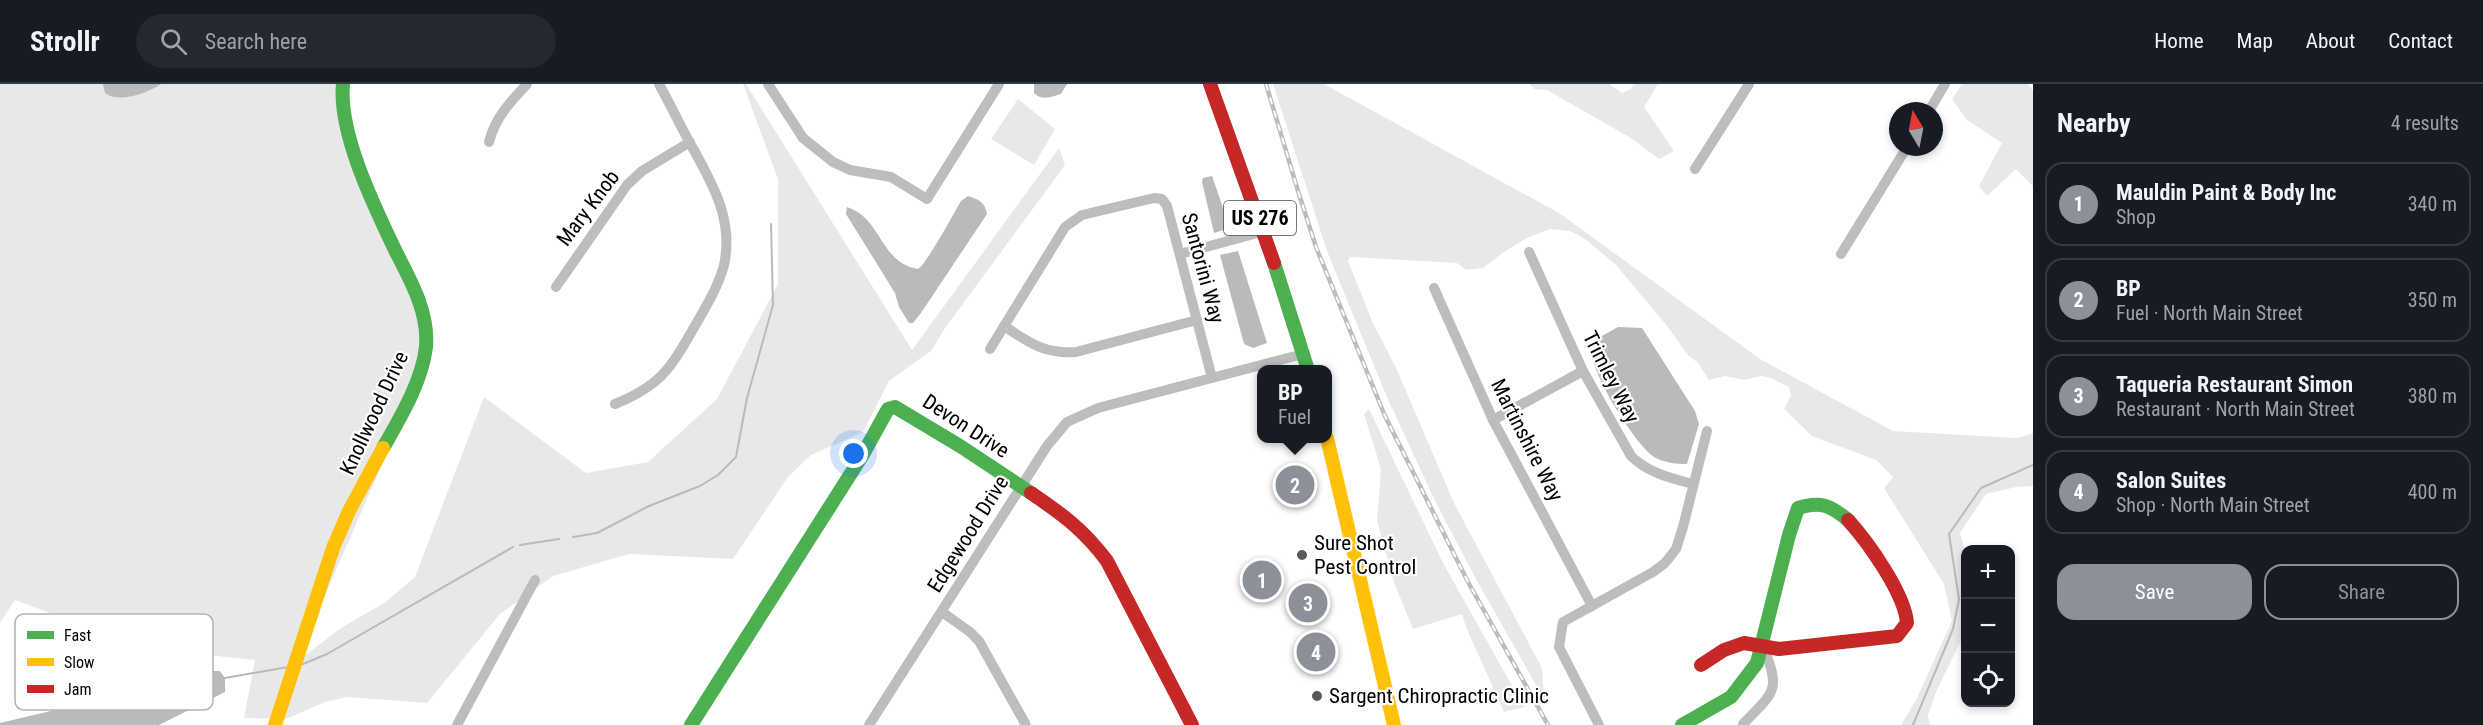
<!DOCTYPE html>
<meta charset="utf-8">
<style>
:root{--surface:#171b24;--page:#242831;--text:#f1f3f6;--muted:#9ea1a6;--line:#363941;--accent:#8c9099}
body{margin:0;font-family:"Roboto Condensed",sans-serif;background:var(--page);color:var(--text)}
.controls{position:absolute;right:18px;bottom:18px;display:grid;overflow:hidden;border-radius:12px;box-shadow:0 3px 9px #0003}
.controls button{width:54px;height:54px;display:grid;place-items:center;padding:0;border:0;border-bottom:2px solid var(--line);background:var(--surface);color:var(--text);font:30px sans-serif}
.compass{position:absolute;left:1889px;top:18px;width:54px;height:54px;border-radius:50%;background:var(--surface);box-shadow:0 3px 9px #0003;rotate:350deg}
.you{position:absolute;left:854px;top:370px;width:21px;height:21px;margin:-15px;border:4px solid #fff;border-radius:50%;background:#1a73e8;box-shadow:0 0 0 9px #1a73e833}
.badge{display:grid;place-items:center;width:39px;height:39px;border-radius:50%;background:var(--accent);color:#fff;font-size:20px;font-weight:700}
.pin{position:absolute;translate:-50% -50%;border:3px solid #fff;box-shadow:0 2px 6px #0006}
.popup{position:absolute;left:1257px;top:281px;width:75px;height:78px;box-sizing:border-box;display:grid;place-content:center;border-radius:12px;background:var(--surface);filter:drop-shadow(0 2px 4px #0005);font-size:20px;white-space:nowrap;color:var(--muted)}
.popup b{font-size:22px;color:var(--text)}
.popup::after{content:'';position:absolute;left:50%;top:100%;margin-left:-12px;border:12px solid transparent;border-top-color:var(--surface)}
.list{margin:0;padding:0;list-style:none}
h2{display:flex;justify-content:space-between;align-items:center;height:78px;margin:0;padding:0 24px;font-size:26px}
h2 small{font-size:20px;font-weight:400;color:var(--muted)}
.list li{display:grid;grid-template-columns:39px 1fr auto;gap:18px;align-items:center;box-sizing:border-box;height:84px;margin:0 12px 12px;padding:0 12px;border:2px solid var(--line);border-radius:18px}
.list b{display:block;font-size:22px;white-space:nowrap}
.list p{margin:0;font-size:20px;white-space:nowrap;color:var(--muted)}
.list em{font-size:20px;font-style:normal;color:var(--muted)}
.actions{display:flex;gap:12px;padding:18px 24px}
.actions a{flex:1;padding:14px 0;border:2px solid var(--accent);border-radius:18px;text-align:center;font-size:21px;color:var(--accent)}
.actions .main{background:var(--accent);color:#fff}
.icon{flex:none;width:33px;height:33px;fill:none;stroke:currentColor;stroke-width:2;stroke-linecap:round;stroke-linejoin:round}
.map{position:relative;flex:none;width:2033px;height:641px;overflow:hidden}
header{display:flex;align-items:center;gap:36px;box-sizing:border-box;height:84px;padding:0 30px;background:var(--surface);border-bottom:2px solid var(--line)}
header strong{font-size:28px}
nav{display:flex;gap:33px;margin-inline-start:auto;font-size:21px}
.search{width:420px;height:54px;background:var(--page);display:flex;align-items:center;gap:15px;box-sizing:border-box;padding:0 21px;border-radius:33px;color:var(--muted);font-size:22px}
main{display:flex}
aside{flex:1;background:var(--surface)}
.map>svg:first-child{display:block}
.green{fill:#e8e8e8}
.water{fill:#bababa}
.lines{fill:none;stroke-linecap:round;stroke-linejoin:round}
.stream{stroke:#bababa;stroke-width:2}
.street{stroke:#bdbdbd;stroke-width:10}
.fast{stroke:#4caf50;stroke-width:14}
.slow{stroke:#ffc107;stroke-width:14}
.jam{stroke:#c62828;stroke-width:14}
.rail-casing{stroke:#bdbdbd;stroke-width:4.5}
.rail{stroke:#fff;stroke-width:2;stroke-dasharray:7;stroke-linecap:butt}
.poi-dot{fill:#595959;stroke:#fff;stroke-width:2}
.labels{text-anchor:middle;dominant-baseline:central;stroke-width:4.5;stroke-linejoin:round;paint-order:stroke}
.shield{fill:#fff;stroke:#4c4c4c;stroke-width:1.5}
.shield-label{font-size:20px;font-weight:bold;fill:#000}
.street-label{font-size:21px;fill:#000;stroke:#fff}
.poi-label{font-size:21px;fill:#000;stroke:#fff;text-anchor:start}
.key{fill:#fff;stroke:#b2b2b2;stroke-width:1.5}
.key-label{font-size:16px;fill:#000}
</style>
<header>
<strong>Strollr</strong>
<div class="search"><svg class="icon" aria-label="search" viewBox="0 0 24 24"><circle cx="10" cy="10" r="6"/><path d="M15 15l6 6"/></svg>Search here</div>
<nav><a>Home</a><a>Map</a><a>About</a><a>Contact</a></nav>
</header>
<main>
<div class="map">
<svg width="2033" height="641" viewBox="0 0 2033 641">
<rect width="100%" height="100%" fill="#fff"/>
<g class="green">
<path d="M0 0H347L342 11 367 109 433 263 320 523 303 573 341 544 384 519 415 493 484 313 586 389 648 378 717 315 778 200V95L743 0H746L912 266 1059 64 1065 81 943 247 932 266 889 297 863 348 811 371 788 393 733 475 629 470 553 492 500 530 427 619 347 613 325 618 286 635 244 634 255 576 132 563 96 546 15 516 0 539Z"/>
<path d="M1273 0H1324L1559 129 1760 275 1893 347 2017 354 2033 349V402L2016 403 1986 410 1960 449 1966 470 1965 548 1936 608 1928 631 1930 641H1901L1916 616 1952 537 1944 500 1884 404 1893 393 1876 376 1812 352 1784 325 1791 311 1789 303 1771 294 1762 292 1744 296 1725 292 1709 296 1698 279 1688 271 1667 242 1616 181 1585 155 1570 147 1550 145 1527 154 1504 168 1483 184 1466 186 1457 179 1350 173 1348 177 1372 237 1397 286 1454 419 1542 584 1544 615 1477 497 1435 417 1386 311 1327 167Z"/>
<path d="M1530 0H1609L1622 9 1631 5 1634 0H1658L1644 23 1674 67 1659 75 1631 54 1547 6 1534 5Z"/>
<path d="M1962 0H2028L2033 7V102L2016 85 1987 112 1979 102 2002 59 1967 36 1952 15Z"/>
<path d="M1018 15 1055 45 1034 81 991 55Z"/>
<path d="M1369 325 1443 479 1524 623 1504 628 1466 543 1462 530 1413 545 1394 498 1377 437 1381 385 1364 330Z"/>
</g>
<g class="water">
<path d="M103 0H161C148 9 118 20 105 9Z"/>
<path d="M1034 0H1067L1061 10C1051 13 1042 17 1034 9Z"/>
<path d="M1212 92 1230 144 1214 149 1202 98 1203 94Z"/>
<path d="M968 112C978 115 985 118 987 130L921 229 913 239H909L899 223 895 209 846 130 847 123C882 134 880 179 918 185 926 181 954 129 961 117Z"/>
<path d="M1238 167 1267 259 1253 264 1244 260 1220 171Z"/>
<path d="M1618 243 1642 244 1695 327 1699 340 1687 380C1677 380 1666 379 1656 374 1638 365 1595 295 1593 274 1592 268 1594 261 1595 256Z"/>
<path d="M220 587 225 594V608L159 641H0V639L80 620 132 596 159 588Z"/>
</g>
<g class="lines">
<g class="stream">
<path d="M573 453 597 449 649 422 700 402 718 391 736 373 747 314 773 221 771 140"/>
<path d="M520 461 559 455"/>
<path d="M303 580 327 570 513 463"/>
<path d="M225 594 288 583"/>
<path d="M1913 641 1953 545 1959 515 1949 450 1981 404 2033 381"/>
</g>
<g class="street">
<path d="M768 0 803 54 833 78 850 86 891 93 927 115 999 0"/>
<path d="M1929 27 1945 0"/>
<path d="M489 58C495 34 510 18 527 0"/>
<path d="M1695 85 1749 0"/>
<path d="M1529 168 1583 287 1631 372C1648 389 1671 394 1693 400"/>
<path d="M1180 170 1265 147"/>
<path d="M1841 170 1907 63"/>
<path d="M556 203 627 101 642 87 690 58"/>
<path d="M1434 204 1493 336 1592 522"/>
<path d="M1004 242C1030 259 1044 270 1076 268L1197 236"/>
<path d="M990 265 1065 143 1082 131 1154 114 1162 115 1167 122 1212 294"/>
<path d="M615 320C659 302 669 287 692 247 704 226 718 204 724 181 734 135 712 99 691 61 680 41 670 20 659 0"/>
<path d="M1493 336 1583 287"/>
<path d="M942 528 970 548 979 557 1026 641"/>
<path d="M1743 640C1775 607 1781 607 1763 562"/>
<path d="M457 641 535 496"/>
<path d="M869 641 1047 362 1067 338 1098 324 1303 270"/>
<path d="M1599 641 1559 563 1563 538 1653 488 1665 479 1676 465 1683 443 1707 347"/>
</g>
<g class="fast">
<path d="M343 0C338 49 375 124 396 168 411 197 429 229 426 263 422 298 400 334 383 364"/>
<path d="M1274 179 1308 286"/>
<path d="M691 641 862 372 888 325 895 323 960 362 1031 409"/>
<path d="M1682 641 1731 613 1757 579 1789 451 1798 424C1820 417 1830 421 1848 436"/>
</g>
<g class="slow">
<path d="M1327 354 1394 641"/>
<path d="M275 641 333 464 349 427 383 364"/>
</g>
<g class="jam">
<path d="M1210 0 1274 179"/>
<path d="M1031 409C1062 430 1084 446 1107 477L1192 641"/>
<path d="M1701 581 1724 566 1744 559 1779 565 1897 552 1907 539C1905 510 1868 458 1848 436"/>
</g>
<defs>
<path id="rail" d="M1266 0 1298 107 1316 163 1385 332 1468 498 1548 641"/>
</defs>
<use href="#rail" class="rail-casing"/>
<use href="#rail" class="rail"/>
</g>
<g class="poi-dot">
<circle cx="1302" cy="471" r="6"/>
<circle cx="1317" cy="612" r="6"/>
</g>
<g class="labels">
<rect class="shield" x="1224" y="117" width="72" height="34" rx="4.5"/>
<g class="shield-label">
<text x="1260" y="134">US 276</text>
</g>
<g class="street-label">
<text transform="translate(588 124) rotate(-53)">Mary Knob</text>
<text transform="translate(1203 184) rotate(75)">Santorini Way</text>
<text transform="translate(1611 293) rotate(63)">Trimley Way</text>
<text transform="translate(374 329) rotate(-65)">Knollwood Drive</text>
<text transform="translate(966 342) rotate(33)">Devon Drive</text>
<text transform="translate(1527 356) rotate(63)">Martinshire Way</text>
<text transform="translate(968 450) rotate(-58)">Edgewood Drive</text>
</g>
<g class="poi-label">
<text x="1314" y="459">Sure Shot<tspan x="1314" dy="24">Pest Control</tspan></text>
<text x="1329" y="612">Sargent Chiropractic Clinic</text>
</g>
</g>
<rect x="15" y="530" width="198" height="96" rx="9" class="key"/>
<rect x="27" y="547" width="27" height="8" fill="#4caf50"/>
<rect x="27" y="574" width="27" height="8" fill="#ffc107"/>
<rect x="27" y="601" width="27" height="8" fill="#c62828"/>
<g class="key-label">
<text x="64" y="557">Fast</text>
<text x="64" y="584">Slow</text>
<text x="64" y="611">Jam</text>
</g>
</svg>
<div class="controls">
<button>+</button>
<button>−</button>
<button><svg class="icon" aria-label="locate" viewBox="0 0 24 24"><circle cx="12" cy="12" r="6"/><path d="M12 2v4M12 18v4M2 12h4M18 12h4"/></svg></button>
</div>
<svg class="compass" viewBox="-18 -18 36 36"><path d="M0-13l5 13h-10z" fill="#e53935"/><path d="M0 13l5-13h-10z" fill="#9ea1a6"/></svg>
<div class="you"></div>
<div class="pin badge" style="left:1262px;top:496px">1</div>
<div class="pin badge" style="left:1295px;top:401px">2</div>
<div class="popup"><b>BP</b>Fuel</div>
<div class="pin badge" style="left:1308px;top:519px">3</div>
<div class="pin badge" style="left:1316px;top:568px">4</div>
</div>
<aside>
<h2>Nearby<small>4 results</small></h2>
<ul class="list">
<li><span class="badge">1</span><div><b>Mauldin Paint &amp; Body Inc</b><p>Shop</p></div><em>340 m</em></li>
<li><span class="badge">2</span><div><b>BP</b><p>Fuel · North Main Street</p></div><em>350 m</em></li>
<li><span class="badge">3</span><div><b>Taqueria Restaurant Simon</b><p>Restaurant · North Main Street</p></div><em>380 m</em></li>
<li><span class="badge">4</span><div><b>Salon Suites</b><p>Shop · North Main Street</p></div><em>400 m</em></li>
</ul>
<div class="actions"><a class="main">Save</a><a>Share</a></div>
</aside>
</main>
